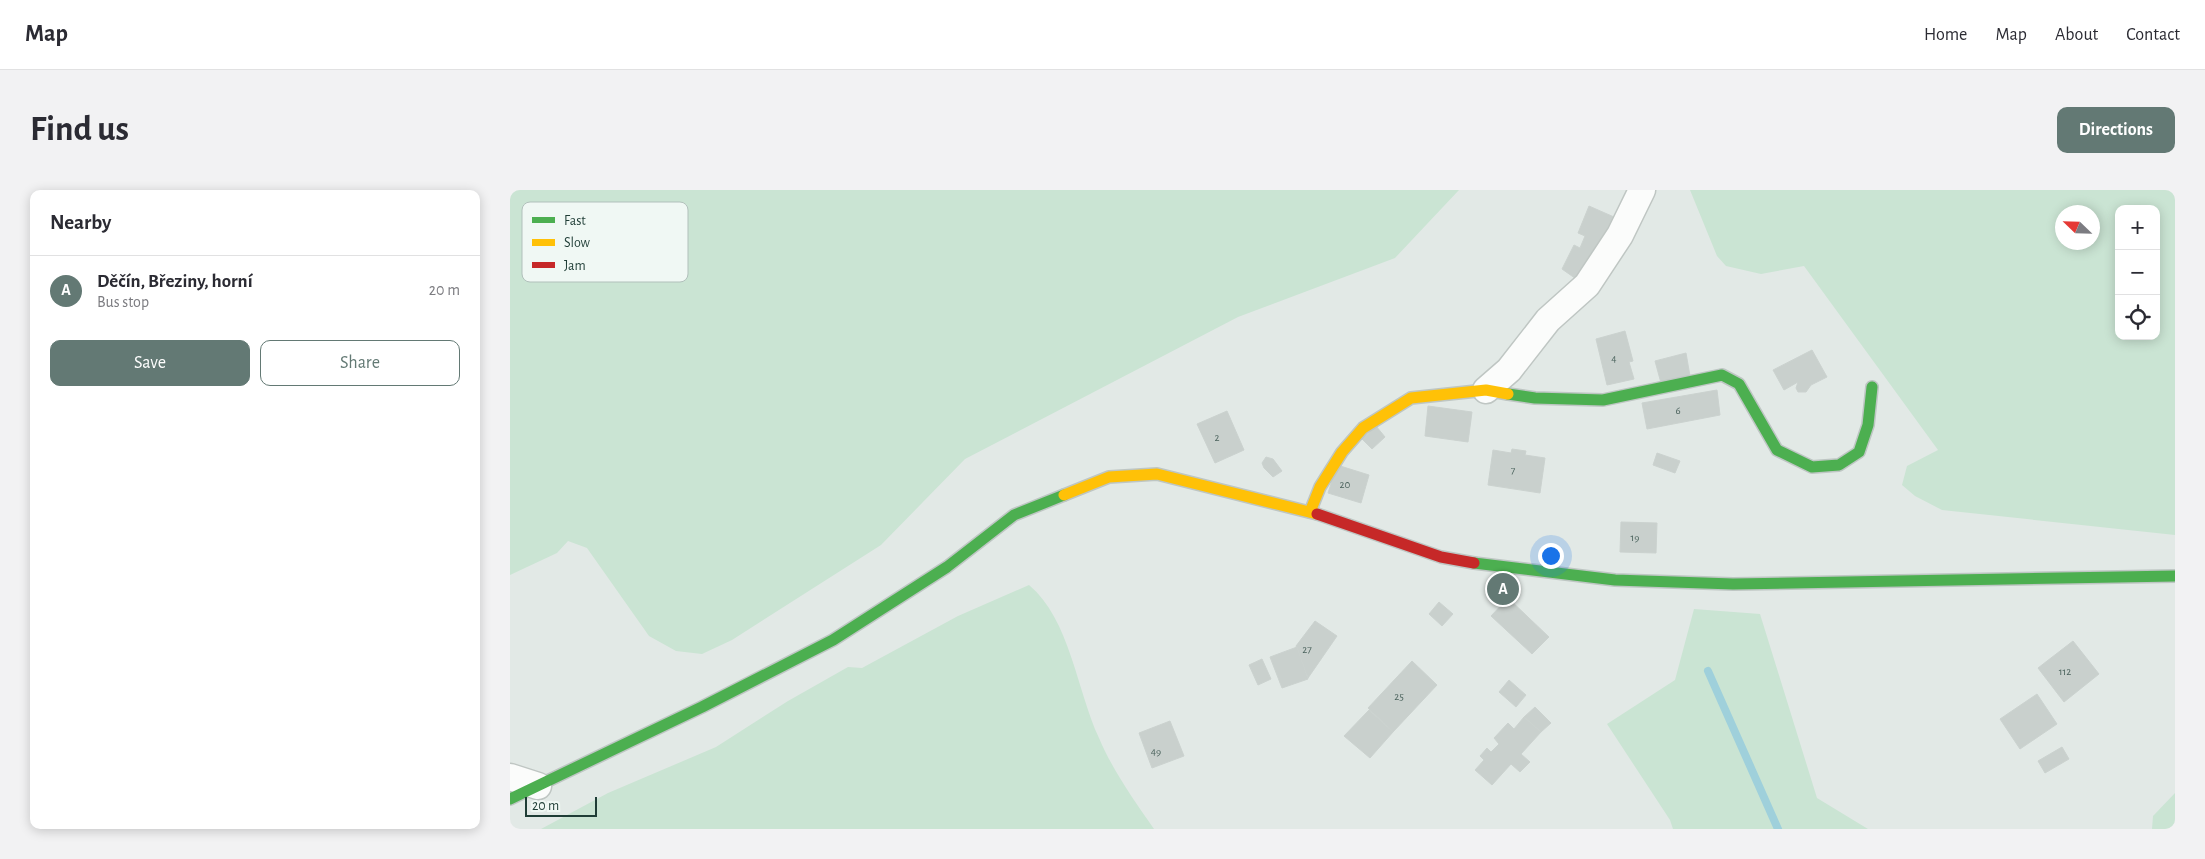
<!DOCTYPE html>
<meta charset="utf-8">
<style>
:root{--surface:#fff;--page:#f2f2f3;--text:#2b2b33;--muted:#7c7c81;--line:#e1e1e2;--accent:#637974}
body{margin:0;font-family:"Alegreya Sans",sans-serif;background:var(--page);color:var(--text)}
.controls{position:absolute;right:15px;top:15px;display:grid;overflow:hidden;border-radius:10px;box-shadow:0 2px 12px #0003}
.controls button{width:45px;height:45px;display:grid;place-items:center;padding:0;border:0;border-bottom:1px solid var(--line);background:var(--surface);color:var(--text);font:25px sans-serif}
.compass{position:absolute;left:1545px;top:15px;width:45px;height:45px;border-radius:50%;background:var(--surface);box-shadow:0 2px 12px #0003;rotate:293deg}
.scale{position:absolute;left:15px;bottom:12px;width:72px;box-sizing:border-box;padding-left:5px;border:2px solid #1f3d36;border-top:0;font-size:14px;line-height:18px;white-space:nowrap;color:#1f3d36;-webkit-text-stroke:4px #f0f8f4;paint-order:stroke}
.you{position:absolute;left:1040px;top:365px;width:18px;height:18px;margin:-12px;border:4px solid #fff;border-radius:50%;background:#1a73e8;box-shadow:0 0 0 8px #1a73e833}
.badge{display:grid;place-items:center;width:32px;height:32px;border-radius:50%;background:var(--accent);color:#fff;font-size:16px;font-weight:700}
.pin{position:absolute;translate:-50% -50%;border:2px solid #fff;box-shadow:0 1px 5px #0006}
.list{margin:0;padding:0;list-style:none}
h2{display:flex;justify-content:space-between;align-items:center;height:65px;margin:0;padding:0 20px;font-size:21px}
h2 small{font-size:16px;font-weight:400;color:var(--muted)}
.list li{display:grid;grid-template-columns:32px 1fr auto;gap:15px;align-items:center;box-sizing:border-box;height:70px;padding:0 20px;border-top:1px solid var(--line)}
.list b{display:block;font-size:19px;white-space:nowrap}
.list p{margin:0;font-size:16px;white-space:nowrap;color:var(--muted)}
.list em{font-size:16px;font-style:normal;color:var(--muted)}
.actions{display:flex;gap:10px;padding:15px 20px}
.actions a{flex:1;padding:11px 0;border:1px solid var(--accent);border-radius:10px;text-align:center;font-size:18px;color:var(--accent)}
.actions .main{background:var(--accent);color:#fff}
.icon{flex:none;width:28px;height:28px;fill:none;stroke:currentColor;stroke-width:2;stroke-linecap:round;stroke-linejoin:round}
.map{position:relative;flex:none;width:1665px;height:639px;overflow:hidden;border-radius:10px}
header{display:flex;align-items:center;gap:30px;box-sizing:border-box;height:70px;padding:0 25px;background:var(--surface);border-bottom:1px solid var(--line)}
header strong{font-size:24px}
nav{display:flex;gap:28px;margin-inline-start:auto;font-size:18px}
.intro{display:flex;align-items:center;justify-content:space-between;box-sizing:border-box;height:120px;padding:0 30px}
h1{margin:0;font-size:35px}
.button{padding:12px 22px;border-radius:10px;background:var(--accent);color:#fff;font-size:18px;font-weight:700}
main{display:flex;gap:30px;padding:0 30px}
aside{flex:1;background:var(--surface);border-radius:10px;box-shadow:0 2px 12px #0003}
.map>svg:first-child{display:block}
.green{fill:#cae4d3;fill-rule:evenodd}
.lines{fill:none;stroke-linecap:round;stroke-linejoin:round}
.stream{stroke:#9fd0db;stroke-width:8}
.building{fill:#c9d0cd;stroke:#cbd2cf}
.street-casing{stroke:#bfc6c3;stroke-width:29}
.fast-casing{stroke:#bec6c3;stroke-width:14}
.slow-casing{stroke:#bec6c3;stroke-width:14}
.jam-casing{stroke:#bec6c3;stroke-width:14}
.street{stroke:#fbfcfb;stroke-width:26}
.fast{stroke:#4caf50;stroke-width:11}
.slow{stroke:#ffc107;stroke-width:11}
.jam{stroke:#c62828;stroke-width:11}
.labels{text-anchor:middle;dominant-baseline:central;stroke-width:4;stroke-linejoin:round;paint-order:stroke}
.number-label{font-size:11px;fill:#4a625c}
.key{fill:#f0f8f4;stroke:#b1c0bb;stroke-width:1}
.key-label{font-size:14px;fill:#1f3d36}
</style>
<header>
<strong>Map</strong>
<nav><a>Home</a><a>Map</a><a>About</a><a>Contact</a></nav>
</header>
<div class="intro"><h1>Find us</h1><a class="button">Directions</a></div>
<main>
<aside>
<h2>Nearby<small></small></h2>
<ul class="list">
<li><span class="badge">A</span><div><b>Děčín, Březiny, horní</b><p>Bus stop</p></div><em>20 m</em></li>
</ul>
<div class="actions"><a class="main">Save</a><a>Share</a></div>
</aside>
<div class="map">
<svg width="1665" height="639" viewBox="0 0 1665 639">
<rect width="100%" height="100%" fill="#e2e9e6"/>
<g class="green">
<path d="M0 0H949L885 68 728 127 455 269 371 355 222 450 192 464 166 461 139 446 77 358 58 351 47 363 0 385Z"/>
<path d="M1180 0H1665V345L1432 320 1405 306 1392 295 1397 276 1428 260 1294 76 1251 84 1216 76 1207 66ZM1609 19H1646V146H1609ZM1552 22H1582V52H1552Z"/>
<path d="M519 395C560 429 567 501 589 548 603 581 624 610 644 639H31L98 603 206 557 278 511 338 477 352 478 448 426Z"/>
<path d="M1184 419 1250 424 1307 608 1358 639H1163L1160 630 1097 534 1165 490Z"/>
<path d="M1665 603V639H1642L1643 626Z"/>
</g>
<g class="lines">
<path class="stream" d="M1198 481 1268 639"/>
</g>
<g class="building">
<path d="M1079 16 1104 27 1069 91 1052 79 1064 55 1070 58 1075 46 1068 43Z"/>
<path d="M1115 141 1123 171 1119 172 1124 189 1097 195 1086 149Z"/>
<path d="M1302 160 1317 187 1301 195 1296 202H1288L1286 198 1288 192 1274 200 1263 180Z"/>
<path d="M1176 163 1180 186 1151 193 1145 171Z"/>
<path d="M1207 200 1210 225 1137 239 1132 213Z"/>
<path d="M918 216 962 222 958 252 915 246Z"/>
<path d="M717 221 734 260 705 273 687 234Z"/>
<path d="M866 236 875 247 862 259 852 249Z"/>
<path d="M1002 259 1016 261 1015 265 1035 268 1030 303 978 295 983 260 1001 263Z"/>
<path d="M1147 263 1170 271 1165 283 1143 275Z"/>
<path d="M756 267 763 269 772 281 763 287 754 278 752 273Z"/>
<path d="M827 275 859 285 851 313 818 303Z"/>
<path d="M1111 332 1147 333 1146 363 1110 362Z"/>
<path d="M998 408 1039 447 1022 464 981 426Z"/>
<path d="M929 412 943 424 932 436 919 424Z"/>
<path d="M805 431 827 446 798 488 786 456Z"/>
<path d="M1563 451 1589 484 1554 512 1528 478Z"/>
<path d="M787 457 798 489 772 498 760 467Z"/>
<path d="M752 469 761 489 748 495 739 475Z"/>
<path d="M902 471 927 495 883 542 858 518Z"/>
<path d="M999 490 1016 505 1006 517 989 502Z"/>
<path d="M1527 504 1547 534 1510 559 1490 529Z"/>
<path d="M1025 517 1041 533 1031 542 1014 527Z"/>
<path d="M859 520 883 542 860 568 834 546Z"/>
<path d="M1014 527 1031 542 1011 564 1020 572 1010 582 1001 574 982 595 965 580 974 570 970 566 977 558 981 562 989 554 984 548 998 533 1004 539Z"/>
<path d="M660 531 674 566 642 578 629 543Z"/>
<path d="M1552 557 1559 569 1535 583 1528 571Z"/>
</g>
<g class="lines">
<defs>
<g id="street">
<path d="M976 200 999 180 1038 130 1077 95 1110 45 1132 0"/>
<path d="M0 587 28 596"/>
</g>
<g id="fast">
<path d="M998 204 1025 208 1093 210 1212 185 1229 194 1267 260 1302 277 1329 275 1349 262 1358 235 1362 197"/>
<path d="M964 373 1105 390 1223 394 1665 386"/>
<path d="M0 609 192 517 323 450 437 377 504 325 554 305"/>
</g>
<g id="slow">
<path d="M554 305 599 287 647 284 807 324"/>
<path d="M800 322 810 297 832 262 853 238 901 208 976 200 998 204"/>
</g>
<path id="jam" d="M807 324 931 367 964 373"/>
</defs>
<use href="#street" class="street-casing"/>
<use href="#fast" class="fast-casing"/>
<use href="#slow" class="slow-casing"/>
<use href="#jam" class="jam-casing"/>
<use href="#street" class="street"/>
<use href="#fast" class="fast"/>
<use href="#slow" class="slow"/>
<use href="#jam" class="jam"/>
</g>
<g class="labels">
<g class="number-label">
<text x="1104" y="168">4</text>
<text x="1168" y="220">6</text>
<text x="707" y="247">2</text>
<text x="1003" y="280">7</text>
<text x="835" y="294">20</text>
<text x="1125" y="347">19</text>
<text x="797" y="459">27</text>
<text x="1555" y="481">112</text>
<text x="889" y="506">25</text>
<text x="646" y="561">49</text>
</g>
</g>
<rect x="12" y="12" width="166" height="80" rx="8" class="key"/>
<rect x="22" y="27" width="23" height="6" fill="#4caf50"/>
<rect x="22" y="49" width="23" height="7" fill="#ffc107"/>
<rect x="22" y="72" width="23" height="6" fill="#c62828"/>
<g class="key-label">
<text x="54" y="35">Fast</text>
<text x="54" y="57">Slow</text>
<text x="54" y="80">Jam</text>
</g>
</svg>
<div class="controls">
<button>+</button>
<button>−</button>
<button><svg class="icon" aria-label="locate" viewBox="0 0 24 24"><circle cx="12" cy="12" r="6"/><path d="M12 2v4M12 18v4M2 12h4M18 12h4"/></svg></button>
</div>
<svg class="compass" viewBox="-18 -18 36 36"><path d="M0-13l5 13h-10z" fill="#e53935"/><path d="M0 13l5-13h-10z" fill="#7c7c81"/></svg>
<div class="scale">20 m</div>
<div class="you"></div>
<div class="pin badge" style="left:993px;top:399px">A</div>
</div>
</main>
